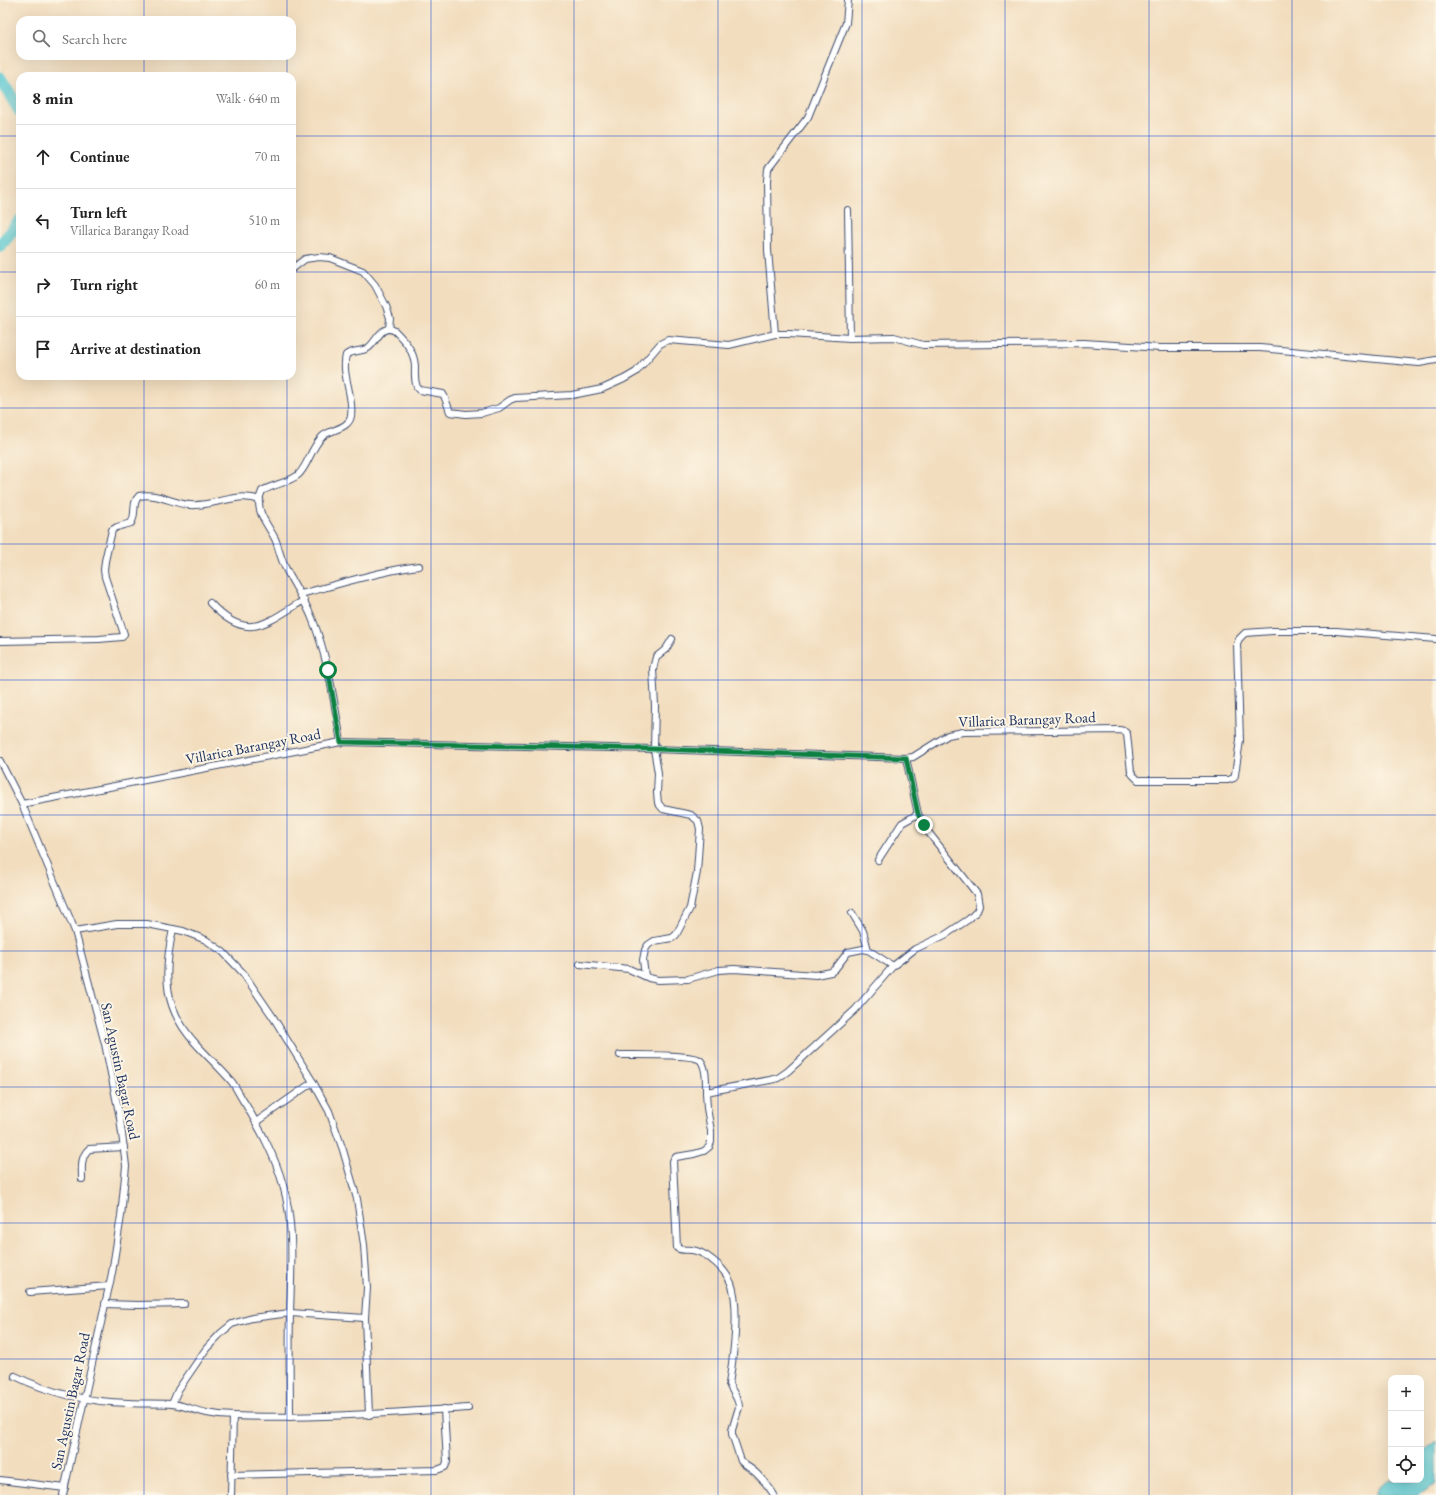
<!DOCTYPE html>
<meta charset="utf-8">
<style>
:root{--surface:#fff;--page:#f6f6f6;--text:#222;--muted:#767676;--line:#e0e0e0}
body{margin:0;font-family:"EB Garamond",serif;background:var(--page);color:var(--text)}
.controls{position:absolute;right:12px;bottom:12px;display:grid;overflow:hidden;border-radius:8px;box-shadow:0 4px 16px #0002}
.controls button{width:36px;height:36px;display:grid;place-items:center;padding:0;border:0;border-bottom:1px solid var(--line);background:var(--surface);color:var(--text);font:20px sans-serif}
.stop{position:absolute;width:12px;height:12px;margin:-9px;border:3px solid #0b8043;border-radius:50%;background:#fff}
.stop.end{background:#0b8043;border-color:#fff;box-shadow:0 1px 4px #0008}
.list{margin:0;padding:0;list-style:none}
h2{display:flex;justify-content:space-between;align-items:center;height:52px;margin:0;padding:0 16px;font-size:17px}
h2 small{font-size:13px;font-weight:400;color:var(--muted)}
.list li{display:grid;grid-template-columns:26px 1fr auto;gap:12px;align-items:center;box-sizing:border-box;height:64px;padding:0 16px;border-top:1px solid var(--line)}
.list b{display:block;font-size:15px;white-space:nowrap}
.list p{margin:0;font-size:13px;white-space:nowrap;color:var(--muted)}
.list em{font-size:13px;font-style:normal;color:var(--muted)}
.icon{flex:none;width:22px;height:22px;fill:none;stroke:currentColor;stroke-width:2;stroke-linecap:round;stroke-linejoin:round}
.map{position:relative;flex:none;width:1436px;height:1495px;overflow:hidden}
.search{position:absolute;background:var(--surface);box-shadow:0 4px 16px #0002;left:16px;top:16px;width:280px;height:44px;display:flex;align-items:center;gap:10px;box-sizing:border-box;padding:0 14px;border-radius:12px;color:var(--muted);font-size:15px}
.panel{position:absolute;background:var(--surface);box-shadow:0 4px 16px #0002;left:16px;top:72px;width:280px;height:308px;border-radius:12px}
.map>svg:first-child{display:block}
.water{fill:#5cc9d2;stroke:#3c7c98}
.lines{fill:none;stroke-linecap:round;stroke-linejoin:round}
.river{stroke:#5cc9d2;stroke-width:13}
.street-casing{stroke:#3b496c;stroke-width:8}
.street{stroke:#fff;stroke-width:6}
.route{stroke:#0b8043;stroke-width:5}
.grid{fill:none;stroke:#1d4ed8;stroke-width:1;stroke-opacity:0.55}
.labels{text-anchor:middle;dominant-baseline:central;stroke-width:4;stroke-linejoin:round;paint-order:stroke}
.street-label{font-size:15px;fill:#1b2f5e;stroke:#fcf5e5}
</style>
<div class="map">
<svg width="1436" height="1495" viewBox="0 0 1436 1495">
<rect width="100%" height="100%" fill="#fcf5e5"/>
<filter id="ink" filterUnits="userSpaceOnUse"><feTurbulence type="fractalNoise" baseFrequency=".025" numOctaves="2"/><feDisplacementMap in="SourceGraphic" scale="8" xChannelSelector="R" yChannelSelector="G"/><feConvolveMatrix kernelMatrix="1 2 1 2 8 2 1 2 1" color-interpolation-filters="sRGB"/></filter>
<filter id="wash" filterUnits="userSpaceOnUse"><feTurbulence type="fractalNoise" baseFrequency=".012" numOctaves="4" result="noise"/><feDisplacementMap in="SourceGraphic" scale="16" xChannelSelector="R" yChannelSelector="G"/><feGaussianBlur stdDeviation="0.9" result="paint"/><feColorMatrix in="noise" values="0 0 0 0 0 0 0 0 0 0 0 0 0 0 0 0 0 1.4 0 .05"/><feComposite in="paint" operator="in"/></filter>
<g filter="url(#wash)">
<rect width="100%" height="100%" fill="#f2ddbe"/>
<path class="water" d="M1436 1442V1485L1419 1495H1375L1381 1486 1391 1478V1480H1421V1453Z"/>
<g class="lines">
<g class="river">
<path d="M0 78 20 111"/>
<path d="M0 246 20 221"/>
</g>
</g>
</g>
<g filter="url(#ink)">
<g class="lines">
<defs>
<g id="street">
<path d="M848 210 850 338"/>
<path d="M292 269 305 259 319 257 330 258 363 271 375 285 386 306 390 318 389 329"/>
<path d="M775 334 768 250 767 181 768 169 808 117 846 23 848 0"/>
<path d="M300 594C340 584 379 571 419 566"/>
<path d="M210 603C247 643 265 624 304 600"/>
<path d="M0 641 99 639 122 637 124 634 105 577 104 570 105 561 112 530 117 527 131 523C137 515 131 503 139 496 156 492 174 504 190 505 214 507 236 491 260 500"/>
<path d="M341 742C334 701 328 657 312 618 305 600 293 584 285 567 281 559 279 550 276 541 270 526 252 511 262 491 274 484 288 483 298 475 308 466 311 447 323 436 331 429 349 429 351 416 354 396 341 375 346 355 352 350 361 352 368 348 377 342 381 323 395 331 405 341 414 351 415 366 415 373 414 380 417 387L420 390 443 394 445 398 450 412 466 414 482 413 499 408 510 400 515 398 572 395 602 389 624 379 636 372 660 344 668 340 729 345 775 334H789L850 338 894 337 923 345 1084 343 1161 348H1260L1419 363 1436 360"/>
<path d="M0 761 22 804 75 931 105 1044 120 1118 126 1166 121 1216 112 1273 63 1495"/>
<path d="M22 804 341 742 654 749 906 758 913 757 948 735 963 732 1119 730 1124 731 1127 734 1131 772 1133 775 1138 780H1228L1234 778 1235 775 1240 740 1237 644 1239 639 1245 633 1273 631H1336L1436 639"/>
<path d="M878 860 902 823 918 814"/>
<path d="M852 913 863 931 868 950"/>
<path d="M173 929C163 975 163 1009 197 1045 208 1057 221 1069 232 1082 237 1089 241 1098 246 1105 261 1131 275 1156 283 1185 295 1227 291 1270 290 1314 289 1348 290 1382 290 1417"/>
<path d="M75 931 117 924H147L183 931 206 940 223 952 243 973 273 1017 313 1082 329 1111 343 1150 357 1199 364 1245 367 1288 365 1318 369 1415"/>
<path d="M580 964 629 969 649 978 658 980 688 979 719 970 734 969 816 975 831 972 835 969 848 952 863 949 868 950 893 966"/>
<path d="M645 976 643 960 645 950 648 945 654 941 672 938 676 935 690 908 697 872 700 829 698 821 691 815 663 809 658 803 657 793 658 773 654 749 655 706 653 669 656 657 666 649 672 639"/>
<path d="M620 1055C633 1055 693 1054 700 1060 707 1067 706 1083 706 1092"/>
<path d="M256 1122 313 1082"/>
<path d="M82 1179C82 1169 80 1157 89 1149L124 1147"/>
<path d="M30 1292 109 1286"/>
<path d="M105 1304 138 1305 184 1304"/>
<path d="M15 1376C51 1394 89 1402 129 1403 143 1404 158 1403 172 1404 184 1405 195 1411 207 1413 216 1415 225 1416 234 1416 312 1419 390 1413 468 1408"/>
<path d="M172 1404 178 1390 206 1349 221 1333 232 1324 252 1318 290 1313 365 1318"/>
<path d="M231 1475 437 1470 445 1467 447 1462 444 1409"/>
<path d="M0 1480 65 1488"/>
<path d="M231 1495 233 1416"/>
<path d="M774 1495C769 1486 763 1480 756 1473 751 1468 745 1466 741 1461L732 1434V1430L739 1407C739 1398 732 1392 729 1384 733 1359 740 1306 731 1283 727 1274 719 1265 711 1259 706 1255 699 1251 692 1250 687 1249 682 1251 677 1248L673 1161 676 1157 694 1154 704 1151 709 1147 711 1142V1131L707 1108 706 1092 770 1080 778 1078 788 1071 855 1010 893 966 915 949 945 935 969 919 977 911 979 906 977 894 929 833 918 814 906 758"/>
</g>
</defs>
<use href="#street" class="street-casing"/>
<use href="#street" class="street"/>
</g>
</g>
<g class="lines" filter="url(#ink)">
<path class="route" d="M328 670 341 742 654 749 906 758 918 814 924 825"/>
</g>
<path class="grid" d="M144 0V20M287 0V20M431 0V1495M574 0V1495M718 0V1495M862 0V1495M1005 0V1495M1149 0V1495M1292 0V1495M144 56V76M287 56V76M0 136H20M292 136H1436M0 272H20M292 272H1436M144 376V1495M287 376V1495M0 408H1436M0 544H1436M0 680H1436M0 815H1436M0 951H1436M0 1087H1436M0 1223H1436M0 1359H1436"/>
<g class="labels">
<g class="street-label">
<text transform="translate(1027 719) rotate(-2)">Villarica Barangay Road</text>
<text transform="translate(253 746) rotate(-11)">Villarica Barangay Road</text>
<text transform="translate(121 1071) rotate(78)">San Agustin Bagar Road</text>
<text transform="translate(70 1401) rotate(-78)">San Agustin Bagar Road</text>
</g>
</g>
</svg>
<div class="controls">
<button>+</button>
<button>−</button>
<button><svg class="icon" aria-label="locate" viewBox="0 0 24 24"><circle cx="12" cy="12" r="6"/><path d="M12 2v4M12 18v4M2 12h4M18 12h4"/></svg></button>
</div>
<div class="stop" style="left:328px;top:670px"></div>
<div class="stop end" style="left:924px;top:825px"></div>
<div class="search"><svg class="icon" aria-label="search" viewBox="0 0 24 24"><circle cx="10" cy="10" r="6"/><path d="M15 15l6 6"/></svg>Search here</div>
<section class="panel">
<h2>8 min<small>Walk · 640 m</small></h2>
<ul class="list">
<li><svg class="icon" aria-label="ahead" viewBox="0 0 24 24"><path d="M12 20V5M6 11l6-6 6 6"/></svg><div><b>Continue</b></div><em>70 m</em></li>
<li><svg class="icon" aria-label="left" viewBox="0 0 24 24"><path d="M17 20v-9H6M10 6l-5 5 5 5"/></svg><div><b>Turn left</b><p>Villarica Barangay Road</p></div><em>510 m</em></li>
<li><svg class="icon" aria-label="right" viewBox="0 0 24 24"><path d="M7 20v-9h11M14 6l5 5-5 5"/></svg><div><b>Turn right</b></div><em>60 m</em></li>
<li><svg class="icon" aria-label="arrive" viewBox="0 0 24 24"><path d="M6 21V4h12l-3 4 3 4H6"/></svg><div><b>Arrive at destination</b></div></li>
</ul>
</section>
</div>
